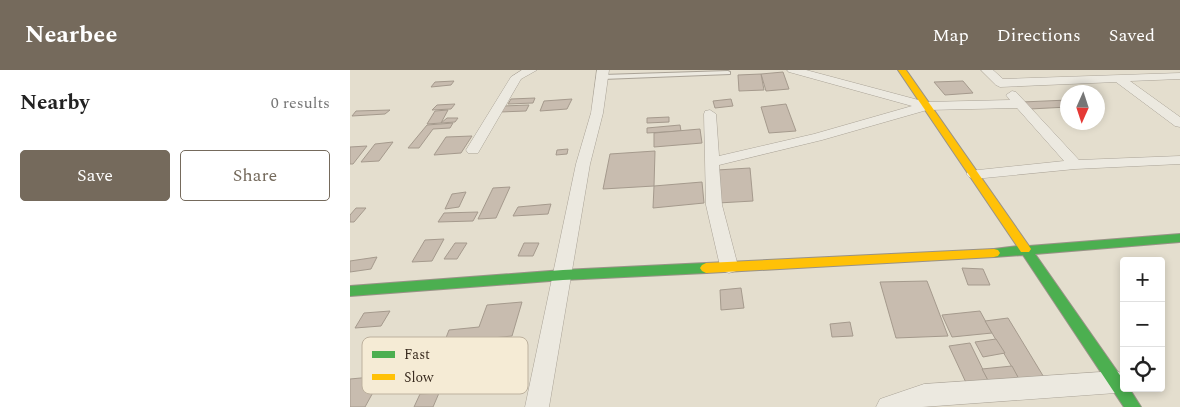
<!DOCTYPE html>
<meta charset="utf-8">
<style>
:root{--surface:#fff;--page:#f2f2f2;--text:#222;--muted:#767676;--line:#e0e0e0;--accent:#756a5c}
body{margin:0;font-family:Spectral,serif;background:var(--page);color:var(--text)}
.controls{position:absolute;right:15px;bottom:15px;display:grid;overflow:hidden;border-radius:5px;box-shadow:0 2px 8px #0003}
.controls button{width:45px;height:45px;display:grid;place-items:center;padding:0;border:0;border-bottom:1px solid var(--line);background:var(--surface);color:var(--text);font:25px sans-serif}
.compass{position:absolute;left:710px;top:15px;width:45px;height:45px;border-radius:50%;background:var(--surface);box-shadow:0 2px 8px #0003;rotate:183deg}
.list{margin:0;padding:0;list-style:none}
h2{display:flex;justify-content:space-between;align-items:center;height:65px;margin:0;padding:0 20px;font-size:21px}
h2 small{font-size:16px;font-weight:400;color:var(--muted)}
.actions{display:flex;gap:10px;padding:15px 20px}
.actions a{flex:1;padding:11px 0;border:1px solid var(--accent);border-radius:5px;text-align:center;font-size:18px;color:var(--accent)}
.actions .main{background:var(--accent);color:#fff}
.icon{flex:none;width:28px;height:28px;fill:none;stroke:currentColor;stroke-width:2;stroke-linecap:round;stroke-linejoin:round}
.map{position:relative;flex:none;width:830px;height:337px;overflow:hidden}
header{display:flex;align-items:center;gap:30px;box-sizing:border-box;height:70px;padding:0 25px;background:var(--accent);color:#fff}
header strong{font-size:24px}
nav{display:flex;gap:28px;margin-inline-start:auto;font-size:18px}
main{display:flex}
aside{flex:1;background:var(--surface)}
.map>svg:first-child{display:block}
.building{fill:#c8bcaf;stroke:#a59a8d}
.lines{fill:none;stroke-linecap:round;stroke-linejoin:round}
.lane-casing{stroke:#aaa397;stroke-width:2}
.street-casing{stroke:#aaa397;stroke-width:1}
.fast-casing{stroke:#999287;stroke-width:2}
.slow-casing{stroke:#999287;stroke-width:2}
.lane{fill:#ece9e0;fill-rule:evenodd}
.street{fill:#ece9e0;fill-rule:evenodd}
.fast{fill:#4caf50;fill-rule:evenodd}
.slow{fill:#ffc107;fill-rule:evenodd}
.key{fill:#f5ebd5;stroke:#bdb19e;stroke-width:1}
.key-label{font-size:14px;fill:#392b1f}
</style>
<header>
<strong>Nearbee</strong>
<nav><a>Map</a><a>Directions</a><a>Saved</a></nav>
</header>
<main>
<aside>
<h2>Nearby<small>0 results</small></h2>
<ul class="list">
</ul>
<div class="actions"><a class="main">Save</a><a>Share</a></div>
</aside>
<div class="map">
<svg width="830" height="337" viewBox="0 0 830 337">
<rect width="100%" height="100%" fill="#e4dece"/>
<g class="building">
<path d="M433 2 439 19 416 21 411 4Z"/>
<path d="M411 4 414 20 389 21 388 5Z"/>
<path d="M104 11 101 15 81 17 85 12Z"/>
<path d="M613 11 623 23 595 25 584 12Z"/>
<path d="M185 28 183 33 158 34 161 29Z"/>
<path d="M222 29 217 39 190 41 194 31Z"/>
<path d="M381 29 383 36 365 38 363 31Z"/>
<path d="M718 30V37L680 39 672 32Z"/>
<path d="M105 34 101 39 82 40 87 35Z"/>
<path d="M436 34 446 61 419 63 411 37Z"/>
<path d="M179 35 176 41 150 42 153 36Z"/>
<path d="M40 40 35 44 2 46 6 41Z"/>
<path d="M98 40 91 53 77 54 85 41Z"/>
<path d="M319 47V52L297 53V48Z"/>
<path d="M97 48H108L105 52 91 53Z"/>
<path d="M103 53 100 58 83 59 69 78H58L77 55Z"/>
<path d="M330 55 331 61 297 63V58Z"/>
<path d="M350 59 352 73 304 77V63Z"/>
<path d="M122 66 111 83 84 85 96 67Z"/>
<path d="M43 72 29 91 11 92 25 74Z"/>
<path d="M17 76 3 94H0V77Z"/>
<path d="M218 79 217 84 206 85 207 80Z"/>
<path d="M305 81 304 116 253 119 260 84Z"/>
<path d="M400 98 403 131 368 133 367 100Z"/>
<path d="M352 112 354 133 303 138 304 116Z"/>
<path d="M160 117 146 148 128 149 143 118Z"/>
<path d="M116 122 109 137 95 139 102 124Z"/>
<path d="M201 134 198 144 163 146 168 137Z"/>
<path d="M6 138H16L4 152H0V145Z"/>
<path d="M128 142 123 151 88 152 94 143Z"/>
<path d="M94 169 82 191 62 192 75 170Z"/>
<path d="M105 173H117L107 189H94Z"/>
<path d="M174 173H189L183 186H168Z"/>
<path d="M27 187 21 199 0 202V191Z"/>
<path d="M612 198 633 199 640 215H618Z"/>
<path d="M577 211 598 266 546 268 530 212Z"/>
<path d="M391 218 394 238 371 240 370 220Z"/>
<path d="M172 232 162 266 94 273 99 260 129 257 137 235Z"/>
<path d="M40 241 31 256 5 258 14 243Z"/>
<path d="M630 241 642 263 602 267 592 245Z"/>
<path d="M658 248 695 309 670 311 635 251Z"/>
<path d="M500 252 503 266 482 267 480 254Z"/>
<path d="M646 269 655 283 633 287 625 272Z"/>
<path d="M620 273 640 314 618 317 599 276Z"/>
<path d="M662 296 670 311 640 314 632 299Z"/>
<path d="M32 306 15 337H0V309Z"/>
<path d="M89 323 83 337H64L70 324Z"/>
</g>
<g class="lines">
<defs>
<path id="lane" d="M378 1 380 2V4L253 9 250 7 253 5Z"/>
<g id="street">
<path d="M172 0H187L171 9 128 83H118L116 80 161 7Z"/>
<path d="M247 0H259L253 43 240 94 199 337H175L226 94 241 43Z"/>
<path d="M437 0H456L576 32 660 30 656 25 662 21 666 22 729 90 830 86V94L725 99 624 109 619 107 616 104 619 101 714 91 667 38 577 40 472 70 369 95 372 135 388 196 386 201 379 203 372 201 370 196 356 135 354 44 355 41 360 40 366 44 369 86 464 64 562 36 439 2Z"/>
<path d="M631 0H643L653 9 830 3V9L780 11 830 47V57L825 56 766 12 650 17 646 15Z"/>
<path d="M766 301 774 304 775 318 766 323 572 337H526L530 329 574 314Z"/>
</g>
<g id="fast">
<path d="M830 164V172L685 184 774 311V318H779L791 337H774L673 185 644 187 640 186 638 183 640 180 644 179 675 175 679 176Z"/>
<path d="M356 193 360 195 362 198 360 201 356 203 213 210 0 226V216L213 200Z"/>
</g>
<g id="slow">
<path d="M548 0H556L679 176 681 179 679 182H671Z"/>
<path d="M644 179 648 180 650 183 648 186 644 187 356 203 352 201 350 198 352 195 356 193Z"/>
</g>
</defs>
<use href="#lane" class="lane-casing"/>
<use href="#street" class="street-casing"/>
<use href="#fast" class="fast-casing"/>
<use href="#slow" class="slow-casing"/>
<use href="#lane" class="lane"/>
<use href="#street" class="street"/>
<use href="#fast" class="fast"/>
<use href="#slow" class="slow"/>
</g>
<rect x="12" y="267" width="166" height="57" rx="8" class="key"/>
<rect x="22" y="281" width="23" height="7" fill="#4caf50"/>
<rect x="22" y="304" width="23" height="6" fill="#ffc107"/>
<g class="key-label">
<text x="54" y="289">Fast</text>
<text x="54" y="312">Slow</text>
</g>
</svg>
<div class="controls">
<button>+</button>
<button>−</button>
<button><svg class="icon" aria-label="locate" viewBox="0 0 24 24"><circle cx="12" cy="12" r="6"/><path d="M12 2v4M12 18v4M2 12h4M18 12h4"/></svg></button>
</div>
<svg class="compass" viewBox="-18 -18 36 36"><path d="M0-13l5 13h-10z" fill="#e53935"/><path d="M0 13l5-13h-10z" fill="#767676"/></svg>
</div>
</main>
